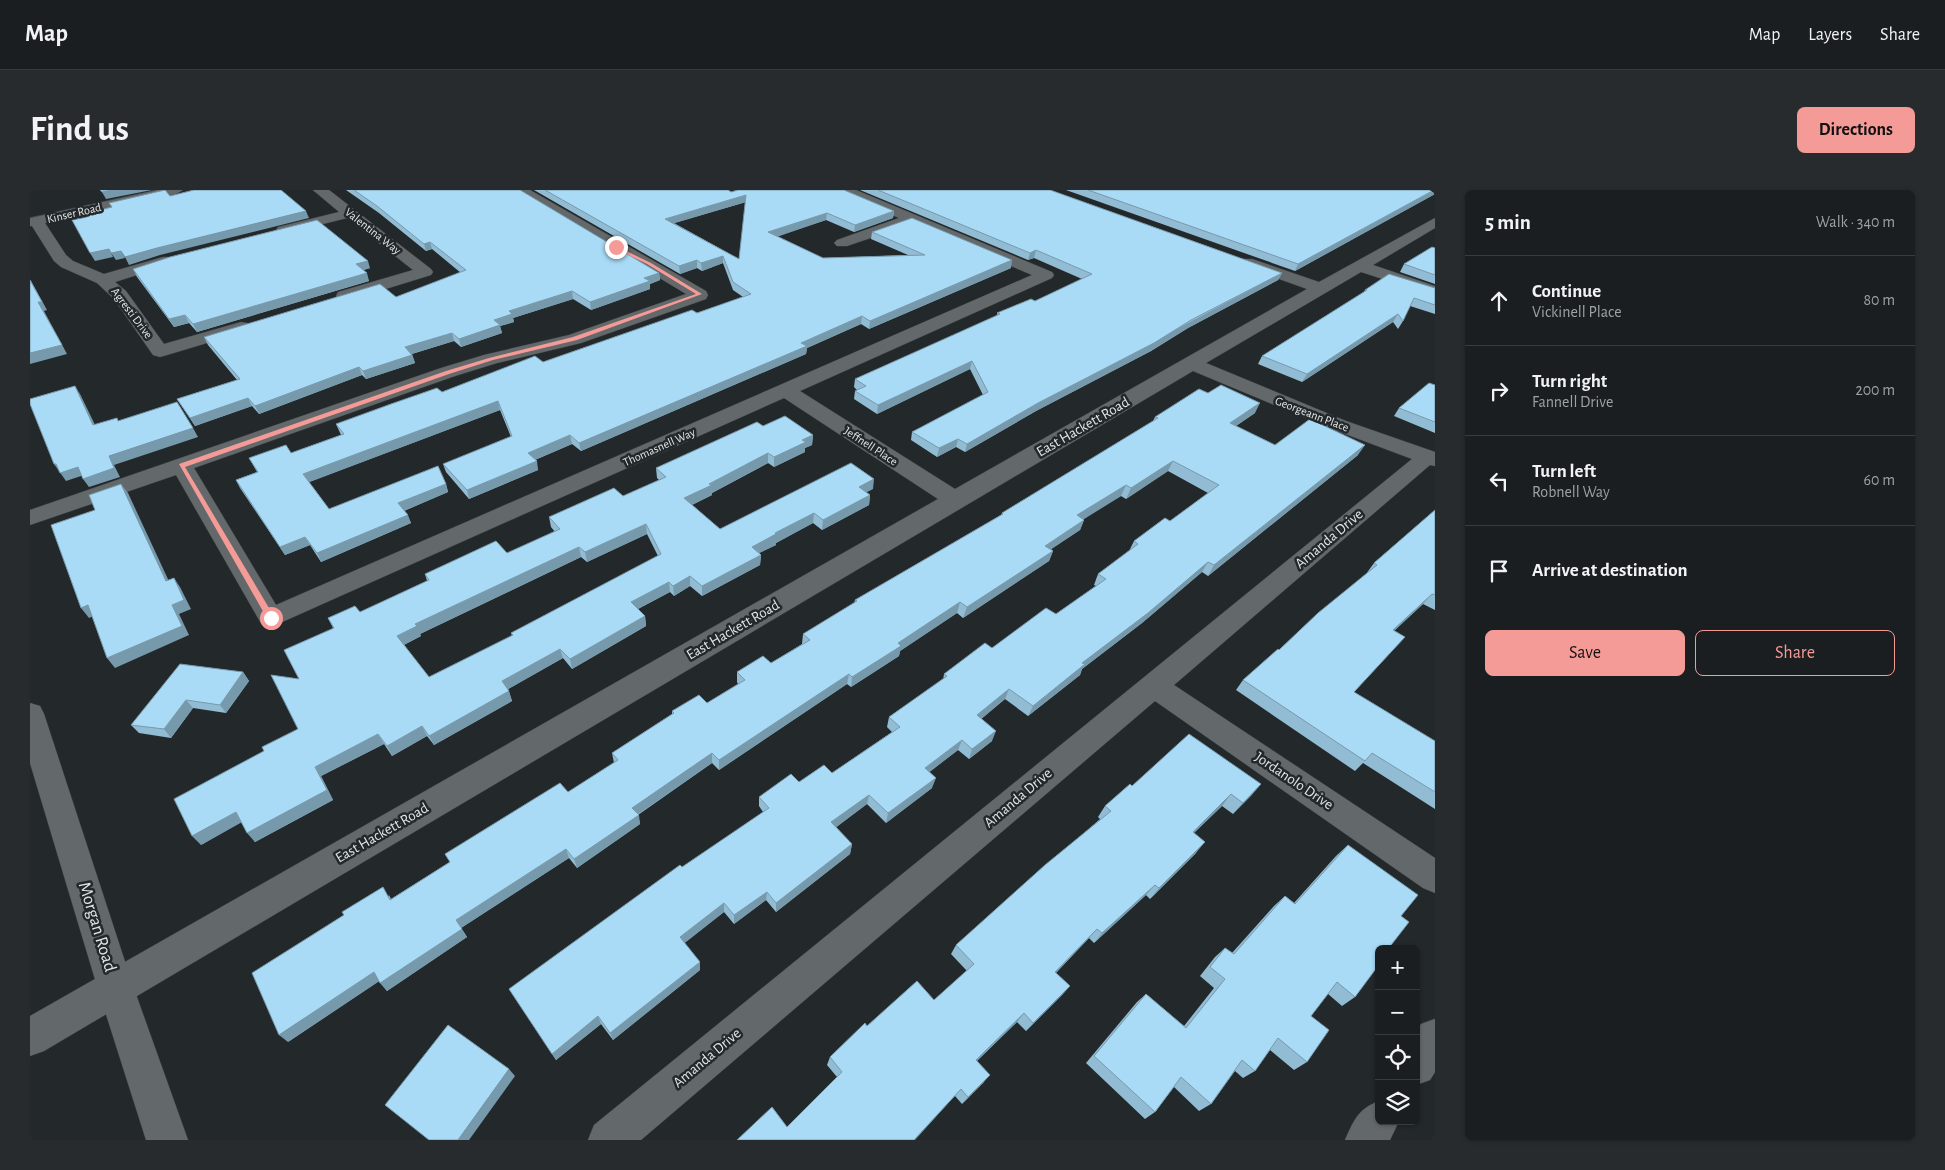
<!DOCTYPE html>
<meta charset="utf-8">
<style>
:root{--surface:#1a1e20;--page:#272b2d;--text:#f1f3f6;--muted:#9fa2a5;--line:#383c3e;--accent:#f59b97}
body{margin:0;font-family:"Alegreya Sans",sans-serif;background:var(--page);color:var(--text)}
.controls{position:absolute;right:15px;bottom:15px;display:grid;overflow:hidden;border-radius:8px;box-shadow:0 1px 4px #0004}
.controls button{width:45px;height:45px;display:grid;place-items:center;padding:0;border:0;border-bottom:1px solid var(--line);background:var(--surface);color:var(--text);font:25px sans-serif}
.stop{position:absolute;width:15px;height:15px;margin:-11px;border:4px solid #f59b97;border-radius:50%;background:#fff}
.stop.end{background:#f59b97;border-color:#fff;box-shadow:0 1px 5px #0008}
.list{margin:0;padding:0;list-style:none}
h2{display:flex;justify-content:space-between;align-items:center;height:65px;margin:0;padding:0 20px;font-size:21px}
h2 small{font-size:16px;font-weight:400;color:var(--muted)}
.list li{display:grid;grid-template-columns:32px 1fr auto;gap:15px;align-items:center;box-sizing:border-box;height:90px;padding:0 20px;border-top:1px solid var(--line)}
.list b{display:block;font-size:19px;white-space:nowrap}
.list p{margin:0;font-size:16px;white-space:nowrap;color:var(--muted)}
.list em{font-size:16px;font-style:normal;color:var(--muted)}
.actions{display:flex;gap:10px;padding:15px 20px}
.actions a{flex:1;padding:11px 0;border:1px solid var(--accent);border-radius:8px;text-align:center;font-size:18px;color:var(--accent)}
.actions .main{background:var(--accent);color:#111}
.icon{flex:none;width:28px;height:28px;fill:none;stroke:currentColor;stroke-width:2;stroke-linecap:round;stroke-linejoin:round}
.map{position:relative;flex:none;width:1405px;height:950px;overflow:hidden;border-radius:8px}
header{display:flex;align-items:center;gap:30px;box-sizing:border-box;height:70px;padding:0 25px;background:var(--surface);border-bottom:1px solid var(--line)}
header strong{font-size:24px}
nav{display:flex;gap:28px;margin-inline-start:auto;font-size:18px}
.intro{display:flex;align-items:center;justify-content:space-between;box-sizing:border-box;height:120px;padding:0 30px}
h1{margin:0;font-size:35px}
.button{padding:12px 22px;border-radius:8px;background:var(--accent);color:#111;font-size:18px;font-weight:700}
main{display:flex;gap:30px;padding:0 30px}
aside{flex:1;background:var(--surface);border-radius:8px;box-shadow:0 1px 4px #0004}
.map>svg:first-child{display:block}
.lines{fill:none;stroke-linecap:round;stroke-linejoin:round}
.minor-casing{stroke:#404345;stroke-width:1}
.tertiary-casing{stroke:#404345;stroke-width:1}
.minor{fill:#63686a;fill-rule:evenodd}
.tertiary{fill:#63686a;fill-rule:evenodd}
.wall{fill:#92bcd4;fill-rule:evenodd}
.shaded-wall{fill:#7799ac}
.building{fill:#aadbf6;stroke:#7799ac;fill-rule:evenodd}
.route{fill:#f59b97}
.labels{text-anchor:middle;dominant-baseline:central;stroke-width:5;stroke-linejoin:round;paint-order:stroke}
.far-street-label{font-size:12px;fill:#e3e6e7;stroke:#23282a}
.street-label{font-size:15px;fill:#e3e6e7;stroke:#23282a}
.near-street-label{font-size:18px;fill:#e3e6e7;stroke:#23282a}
</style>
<header>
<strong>Map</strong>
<nav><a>Map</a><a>Layers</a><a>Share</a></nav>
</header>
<div class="intro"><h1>Find us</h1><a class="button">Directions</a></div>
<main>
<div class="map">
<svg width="1405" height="950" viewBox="0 0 1405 950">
<rect width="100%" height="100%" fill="#23282a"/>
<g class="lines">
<defs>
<g id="minor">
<path d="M127 0H153L146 4 15 33 36 65 43 71 74 84 133 67H145L147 70 145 73 85 92 96 101 134 154 211 132 217 133 220 137 217 141 137 165 130 167 123 165 84 109 67 93 31 77 24 71 2 36H0V28Z"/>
<path d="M283 0H299L401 79 403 82 401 85 320 110H308L306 106 308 102 383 80 317 28 253 44 248 43 246 40 248 37 309 22Z"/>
<path d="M483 0H500L676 101 678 105 676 109 551 153 467 173 425 186 164 278 246 415 1002 85 882 34 817 56H807L804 53 807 50 869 28 809 3 807 0H826L1022 82 1024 85 1022 88 770 201 925 299 1277 99 1210 75 1208 72 1210 69H1222L1289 92 1405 28V38L1343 75 1405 96V106L1331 82 1176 173 1316 231 1405 262V276L1400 275 1144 495 1405 668V703L1393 698 1125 511 611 950H558L564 935 1382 269 1302 239 1163 181 14 861 0 866V826L908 309 754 208 241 437 232 435 146 285 0 335V320L411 178 454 165 539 145 656 104Z"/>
<path d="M1405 829V882L1400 890 1386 895V842L1391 834Z"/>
<path d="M1349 911V931H1369L1360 950H1315C1324 930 1328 919 1349 911Z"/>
</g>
<path id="tertiary" d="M0 513 10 516 14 524 103 796 158 950H116L67 796 0 573Z"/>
</defs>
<use href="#minor" class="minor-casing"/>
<use href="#tertiary" class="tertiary-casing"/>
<use href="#minor" class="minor"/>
<use href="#tertiary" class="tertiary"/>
</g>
<g class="wall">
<path d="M316 0H490L629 83 630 90 620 94V99L561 120 543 109 483 128 484 132 470 136 472 143 431 157 424 151 382 164 385 173 336 189 332 185 229 224 222 216 165 236 147 209 207 190 178 155 174 147 366 107 431 83 402 59 396 61 349 23Z"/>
<path d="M504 0H698L701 2 864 21 863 28 824 42 796 30 747 46 793 68 878 65 841 49 842 42 981 78 839 139 831 134 777 158 776 164 551 261 542 254 505 270 508 280 439 309 416 282 413 274 481 247 470 220 279 292 299 319 416 294 418 302 374 321 381 333 291 372 280 355 255 365 210 298 206 290 227 282 219 268 261 263 311 245 306 234 513 172 667 123 713 107 703 100 693 73 672 81 667 78 650 84ZM716 12 709 69 644 33Z"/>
<path d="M830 0H1020L1252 83 1248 90 1158 138 1121 161 1006 221 935 262 926 257 907 267 881 250 882 242 953 205 940 179 847 224 824 209 825 201 827 200 824 197 825 189 967 126V123L1005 111 1052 89 1004 68 998 70Z"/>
<path d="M1036 0H1405V4L1265 81Z"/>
<path d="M1405 58V94L1370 82 1374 74Z"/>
<path d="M340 78 333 80 339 91 167 142 159 133 144 137 107 87 103 79Z"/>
<path d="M1405 98V124L1380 116 1373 131 1368 139 1363 132 1272 192 1228 174 1232 166 1333 103 1335 100Z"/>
<path d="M1405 195V243L1364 226 1369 218Z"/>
<path d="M1225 223 1206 236 1245 255 1328 265 1178 386 1172 382 1112 433 1052 479 1050 485 998 526 975 509 951 529 962 551 939 569 928 560 899 582 902 598 856 633 837 614 806 637 822 654 820 664 746 722 736 710 704 734 694 722 654 753 670 772V780L583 850 571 834 526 870 479 799 733 622 729 616V607L769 592 802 583 862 542 857 537 859 527 913 490 914 484 1026 424 1066 396 1064 395 1068 384 1099 361 1104 351 1140 331 1178 303 1138 281 1096 309 1091 306 1053 329 1054 330 1050 340 1021 359 1023 361 1019 371 933 428 927 423 870 461 869 466 821 497 817 494 689 580 682 573 608 625 610 634 547 678 539 668 431 738 437 747 357 801 349 791 258 852 359 705 361 709 420 672 415 664 538 602 584 573 582 563 642 524V521L677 513 708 494 707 492V482L741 473 772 454 773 444 824 413 825 410 971 325 972 323 1123 231 1125 227Z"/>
<path d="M733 236 783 245 782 255 775 258V262L744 277 738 273 682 303V305L662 315 690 339 843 299 836 302 840 305 839 315 792 340 783 333 746 353V355L729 363 731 365 730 375 672 406 660 396 644 406 640 402 608 419 615 426 616 436 542 479 533 468 478 499 482 511 404 555 397 546 362 566 354 554 291 586 303 610 225 652 211 632 171 655 234 561 268 539 269 489 303 438 298 428 330 422 397 391 395 384 477 363 525 342 521 337 519 327 593 306 629 290 627 288 626 278ZM617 344 628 366 481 443 482 446 399 487 374 455 391 446 390 444 551 367 557 372Z"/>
<path d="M1405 320V420L1393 414 1364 441 1324 502 1405 551V619L1333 573 1325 581 1206 500 1213 490 1249 460 1336 384 1344 373Z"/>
<path d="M213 482 219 491 196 523 163 518 141 548 109 543 101 535Z"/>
<path d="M1231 594 1203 624 1192 616 1164 643 1166 663 1120 709 1116 705 1064 753 1059 748 1026 783 1040 796 1032 805 996 841 987 832 947 871 954 892 932 914 925 906 757 937 807 887 797 875 800 867 837 836 904 810 937 781 921 764 926 755 1070 629 1068 627 1075 616 1102 596Z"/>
<path d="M1318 655 1371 726 1349 759 1325 807 1312 816 1298 804 1281 826 1277 872 1264 880 1240 860 1225 881 1213 888 1205 881 1181 914 1169 921 1144 897 1125 922 1115 929 1056 873 1107 812 1116 804 1154 836 1184 798 1170 786 1185 767 1195 758 1202 763 1244 716 1255 706 1264 713 1306 666Z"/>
</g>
<g class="shaded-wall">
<path d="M83 0H122L76 9 72 2Z"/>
<path d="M1405 0V4L1265 81 1268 74Z"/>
<path d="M716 5V12L635 36V29Z"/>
<path d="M276 21 279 28 130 65 99 75 95 67 127 58Z"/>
<path d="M864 21 863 28 824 42 825 35Z"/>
<path d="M797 23 796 30 738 50V42Z"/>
<path d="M400 52 402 59 396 61 394 54Z"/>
<path d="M79 59 83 67 65 71 60 63Z"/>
<path d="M1006 60 1004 68 998 70 1000 63Z"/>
<path d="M91 61 95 68 86 70 81 63Z"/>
<path d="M693 66V73L672 81 671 73Z"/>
<path d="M667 70V78L650 84 649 76Z"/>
<path d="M982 70 981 78 839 139 840 131Z"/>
<path d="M338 71 340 78 328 82 326 74Z"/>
<path d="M337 83 339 91 167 142 163 134Z"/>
<path d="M629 83 630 90 620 94V99L561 120 560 112 614 88Z"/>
<path d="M1252 83 1248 90 1158 138 1121 161 1006 221 935 262 937 254 1008 213Z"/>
<path d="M0 89 17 120 14 121 37 164 0 174V163L8 112Z"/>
<path d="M542 101 543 109 483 128 484 132 470 136 472 143 431 157 429 149 479 121Z"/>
<path d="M1368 124 1363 132 1272 192 1277 184Z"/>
<path d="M155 125 159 133 144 137 139 129Z"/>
<path d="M832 126 831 134 777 158 776 164 551 261 549 253 771 153Z"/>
<path d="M422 143 424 151 378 165 375 157Z"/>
<path d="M382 165 385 173 336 189 333 181Z"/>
<path d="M942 171 940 179 847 224 848 215Z"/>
<path d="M329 177 332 185 229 224 225 216Z"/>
<path d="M45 196 50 204 69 243 63 235Z"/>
<path d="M218 208 222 216 165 236 160 228Z"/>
<path d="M468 211 470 220 277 293 273 284Z"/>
<path d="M1230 213 1225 223 1194 244 1200 233Z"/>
<path d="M163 238 168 247 84 275 90 287 59 297 53 289 79 266Z"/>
<path d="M540 245 542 254 500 272 498 263Z"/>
<path d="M783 245 782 255 775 258V262L744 277V267L772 250Z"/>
<path d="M928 249 926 257 907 267 909 258Z"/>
<path d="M1335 255 1328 265 1178 386 1184 375Z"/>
<path d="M738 263V273L682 303V305L655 318 654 308 679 294Z"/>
<path d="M507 271 508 280 439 309 437 300Z"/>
<path d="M1143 271 1138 281 1096 309 1101 298Z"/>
<path d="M24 274H26L48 277 54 285 36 291Z"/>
<path d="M844 289 843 299 827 307 829 297Z"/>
<path d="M91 294 98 303 143 400 136 391Z"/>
<path d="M416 294 418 302 371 322 368 313Z"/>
<path d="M1096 295 1091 306 1043 336 1047 325Z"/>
<path d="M840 305 839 315 792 340 793 330Z"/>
<path d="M784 323 783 333 746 353V355L721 367 722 357 745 343Z"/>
<path d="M378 325 381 333 291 372 287 363Z"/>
<path d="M1054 330 1050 340 1011 366 1015 356Z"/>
<path d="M616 334 617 344 557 372 555 362Z"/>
<path d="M275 347 280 355 255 365 250 357Z"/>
<path d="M549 357 551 367 390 444 391 446 371 456 367 446 385 434Z"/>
<path d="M1023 361 1019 371 933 428 937 417Z"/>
<path d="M731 365 730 375 672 406V396Z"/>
<path d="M1178 372 1172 382 1112 433 1052 479 1050 485 998 526 1003 516 1052 473Z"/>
<path d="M660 386V396L644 406 643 396Z"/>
<path d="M144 388 150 397 161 419 149 424 159 445 85 478 77 468 142 415Z"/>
<path d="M639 392 640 402 602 422 601 412Z"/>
<path d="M1402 404 1393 414 1354 450 1363 440Z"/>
<path d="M930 412 927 423 870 461 869 466 821 497 822 487 868 453Z"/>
<path d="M58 415 66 425 59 428 51 418Z"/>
<path d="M615 426 616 436 542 479 540 469Z"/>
<path d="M530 459 533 468 475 501 472 491Z"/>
<path d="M213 482 219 491 196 523 190 515Z"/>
<path d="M819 484 817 494 689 580V570Z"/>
<path d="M979 499 975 509 943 536 947 525Z"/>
<path d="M479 501 482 511 404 555 399 546Z"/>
<path d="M156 510 163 518 141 548 134 539Z"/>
<path d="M392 536 397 546 362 566 357 556Z"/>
<path d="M966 541 962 551 939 569 942 559Z"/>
<path d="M348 544 354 554 291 586 303 610 225 652 217 643 285 577Z"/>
<path d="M932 550 928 560 892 588 895 578Z"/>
<path d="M682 563V573L604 627 602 618Z"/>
<path d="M906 588 902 598 856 633 858 623Z"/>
<path d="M1231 594 1221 606 1203 624 1213 613Z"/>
<path d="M1201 604 1192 616 1153 653 1163 642Z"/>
<path d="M839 605 837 614 800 642 801 632Z"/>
<path d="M206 622 214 631 171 655 162 646Z"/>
<path d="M609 625 610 634 547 678 544 669Z"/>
<path d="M1175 652 1166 663 1120 709 1129 698Z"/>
<path d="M822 654 820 664 746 722V713Z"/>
<path d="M536 659 539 668 431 738 426 730Z"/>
<path d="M1125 695 1116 705 1064 753 1072 743Z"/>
<path d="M737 702 736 710 704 734V725Z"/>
<path d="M694 713V722L651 756 650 747Z"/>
<path d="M432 739 437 747 357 801 350 793Z"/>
<path d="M1067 739 1059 748 1018 791 1025 782Z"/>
<path d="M670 772V780L583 850 580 843Z"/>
<path d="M344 782 351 790 258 852 249 845Z"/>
<path d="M1040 796 1032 805 996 841 1003 833Z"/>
<path d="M994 823 987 832 940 877 946 870Z"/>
<path d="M568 826 571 834 526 870 522 864Z"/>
<path d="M479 879 485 886 439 950H428Z"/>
<path d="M960 885 954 892 932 914 938 907Z"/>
<path d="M931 899 885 950H884Z"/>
</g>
<g class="building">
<path d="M70 0H83L72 2Z"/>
<path d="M135 0 140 6 164 0H251L276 21 127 58 95 67 91 61 81 63 79 59 60 63 42 30 57 27 55 24 82 17 79 13Z"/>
<path d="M324 0H490L629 83 614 88 620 91 560 112 542 101 479 121 482 124 464 130 470 135 429 149 422 143 375 157 382 165 333 181 329 177 225 216 218 208 160 228 147 209 210 189 174 147 350 94 366 107 436 80 400 52 394 54 347 16Z"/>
<path d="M515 0H698L701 2 708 0H814L864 21 825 35 797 23 738 42 793 68 895 65 842 42 882 28 982 70 840 131 832 126 771 153 777 156 549 253 540 245 498 263 507 271 437 300 413 274 482 246 468 211 273 284 299 319 408 276 416 294 368 313 378 325 287 363 275 347 250 357 206 290 228 282 219 268 256 255 261 263 314 244 306 234 361 214 407 198 412 202 505 166 513 172 662 120 667 123 721 104 703 92 693 66 671 73 667 70 649 76ZM716 5 709 69 635 29Z"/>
<path d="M848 0H1020L1252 83 1161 130 1124 153 1008 213 937 254 928 249 909 258 882 242 958 202 942 171 848 215 825 201 836 196 825 189 970 124 967 123 1001 109 1005 111 1062 84 1006 60 1000 63Z"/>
<path d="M1058 0H1404L1268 74Z"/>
<path d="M287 30 338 71 326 74 337 83 163 134 155 125 139 129 103 79 140 67Z"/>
<path d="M1402 57 1405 58V85L1374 74Z"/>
<path d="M1359 84 1405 98V115L1384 108 1373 131 1368 124 1277 184 1232 166 1337 100H1335Z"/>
<path d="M0 90 12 112H8L32 155 0 163Z"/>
<path d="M1399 193 1405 195V232L1369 218Z"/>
<path d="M1191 195 1230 213 1200 233 1245 255 1280 229 1335 255 1184 375 1178 372 1118 423 1052 473 1055 474 1003 516 979 499 947 525 966 541 942 559 932 550 895 578 906 588 858 623 839 605 801 632 822 654 746 713 737 702 704 725 694 713 650 747 670 772 580 843 568 826 522 864 479 799 650 675 652 677 739 618 729 607 761 584 769 592 794 575 802 583 870 537 859 527 917 486 914 484 955 453 962 458 1016 418 1026 424 1076 389 1068 384 1108 354 1104 351 1135 328 1140 331 1189 295 1143 271 1101 298 1096 295 1047 325 1054 330 1015 356 1023 361 937 417 930 412 868 453 871 456 822 487 819 484 689 570 682 563 602 618 609 625 544 669 536 659 426 730 432 739 350 793 344 782 249 845 222 783 314 725 312 722 353 697 360 710 420 672 415 664 530 593 538 602 588 570 582 563 644 523 642 521 669 505 677 513 715 490 707 482 733 466 741 473 780 450 773 444 827 411 825 410 973 324 972 323 1128 228 1125 227 1169 199 1178 203Z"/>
<path d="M45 196 63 235 87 228 88 231 147 212 163 238 79 266 84 278 53 289 48 277 30 283 26 274H24L0 214V209Z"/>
<path d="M755 226 783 245 772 250 776 252 744 267 738 263 679 294 682 295 654 308 690 339 821 273 844 289 829 297 840 305 793 330 784 323 745 343 746 344 722 357 731 365 672 396 660 386 643 396 639 392 601 412 615 426 540 469 530 459 472 491 479 501 399 546 392 536 357 556 348 544 285 577 297 600 217 643 206 622 162 646 144 609 234 561 232 557 268 539 241 485 269 489 254 460 304 438 298 428 325 416 330 422 399 390 395 384 466 351 477 363 530 339 519 327 584 298 593 306 636 287 626 278 727 232 733 236ZM616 334 631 364 481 443 483 445 399 487 367 446 387 436 385 434 549 357 555 362Z"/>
<path d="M91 294 136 391 144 388 154 410 142 415 152 436 77 468 58 415 51 418 21 335 65 320 59 305Z"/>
<path d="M1405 320V405L1402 404 1363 440 1375 447 1324 502 1405 551V602L1342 563 1335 571 1213 490 1248 459 1249 460 1288 423 1347 375 1344 373Z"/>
<path d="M150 474 213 482 190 515 156 510 134 539 101 535Z"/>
<path d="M1159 544 1231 594 1213 613 1201 604 1163 642 1175 652 1129 698 1125 695 1072 743 1067 739 1025 782 1040 796 1003 833 994 823 946 870 960 885 938 907 931 899 884 950H707L742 917 757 937 812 882 800 867 835 833 837 836 887 791 904 810 944 774 926 755 1015 675 1081 621 1075 616 1100 594 1102 596Z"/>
<path d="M1318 655 1388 705 1371 726 1379 732 1358 759H1349V771L1346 775 1348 776 1325 807 1307 792 1281 826 1299 840 1277 872 1248 848 1225 881 1212 870 1181 914 1151 887 1125 922 1064 866 1116 804 1156 838 1195 789 1180 777 1195 758 1204 764 1255 706 1265 714Z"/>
<path d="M418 835 479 879 428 950H399L355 915Z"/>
</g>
<path class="route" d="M586 56 621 73 672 104 547 150 463 170 419 184 155 277 245 428 244 430H238L149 274 416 181 459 168 543 147 666 104 617 74 584 58Z"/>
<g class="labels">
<g class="far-street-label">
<text transform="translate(44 23) rotate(-13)">Kinser Road</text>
<text transform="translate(343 41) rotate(38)">Valentina Way</text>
<text transform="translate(102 123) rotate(53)">Agresti Drive</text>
<text transform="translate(1282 224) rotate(21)">Georgeann Place</text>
<text transform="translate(841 256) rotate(33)">Jeffnell Place</text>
<text transform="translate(629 257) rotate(-24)">Thomasnell Way</text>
</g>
<g class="street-label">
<text transform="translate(1053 237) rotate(-30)">East Hackett Road</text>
<text transform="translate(1299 349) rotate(-40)">Amanda Drive</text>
<text transform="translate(703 440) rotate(-30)">East Hackett Road</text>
<text transform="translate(1264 591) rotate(34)">Jordanolo Drive</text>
<text transform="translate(988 608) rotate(-40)">Amanda Drive</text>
<text transform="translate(352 643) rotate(-30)">East Hackett Road</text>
<text transform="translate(677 868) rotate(-40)">Amanda Drive</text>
</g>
<g class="near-street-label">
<text transform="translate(67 737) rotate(73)">Morgan Road</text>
</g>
</g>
</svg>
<div class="controls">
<button>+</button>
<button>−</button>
<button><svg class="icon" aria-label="locate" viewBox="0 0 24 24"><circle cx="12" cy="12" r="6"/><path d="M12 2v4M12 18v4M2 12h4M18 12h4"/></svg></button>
<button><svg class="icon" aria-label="layers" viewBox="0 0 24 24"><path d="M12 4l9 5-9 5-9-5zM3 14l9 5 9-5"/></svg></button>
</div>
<div class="stop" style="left:241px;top:428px"></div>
<div class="stop end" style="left:586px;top:57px"></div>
</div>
<aside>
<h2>5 min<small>Walk · 340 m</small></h2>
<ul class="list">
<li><svg class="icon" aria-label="ahead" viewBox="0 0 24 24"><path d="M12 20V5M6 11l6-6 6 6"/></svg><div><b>Continue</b><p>Vickinell Place</p></div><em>80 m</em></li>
<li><svg class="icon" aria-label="right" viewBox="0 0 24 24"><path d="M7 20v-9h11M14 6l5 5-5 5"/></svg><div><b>Turn right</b><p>Fannell Drive</p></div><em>200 m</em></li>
<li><svg class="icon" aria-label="left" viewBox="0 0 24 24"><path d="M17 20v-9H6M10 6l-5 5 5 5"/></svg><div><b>Turn left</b><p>Robnell Way</p></div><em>60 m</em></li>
<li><svg class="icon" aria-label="arrive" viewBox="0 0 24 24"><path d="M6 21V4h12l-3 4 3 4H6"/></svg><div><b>Arrive at destination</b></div></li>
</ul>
<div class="actions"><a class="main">Save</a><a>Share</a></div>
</aside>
</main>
